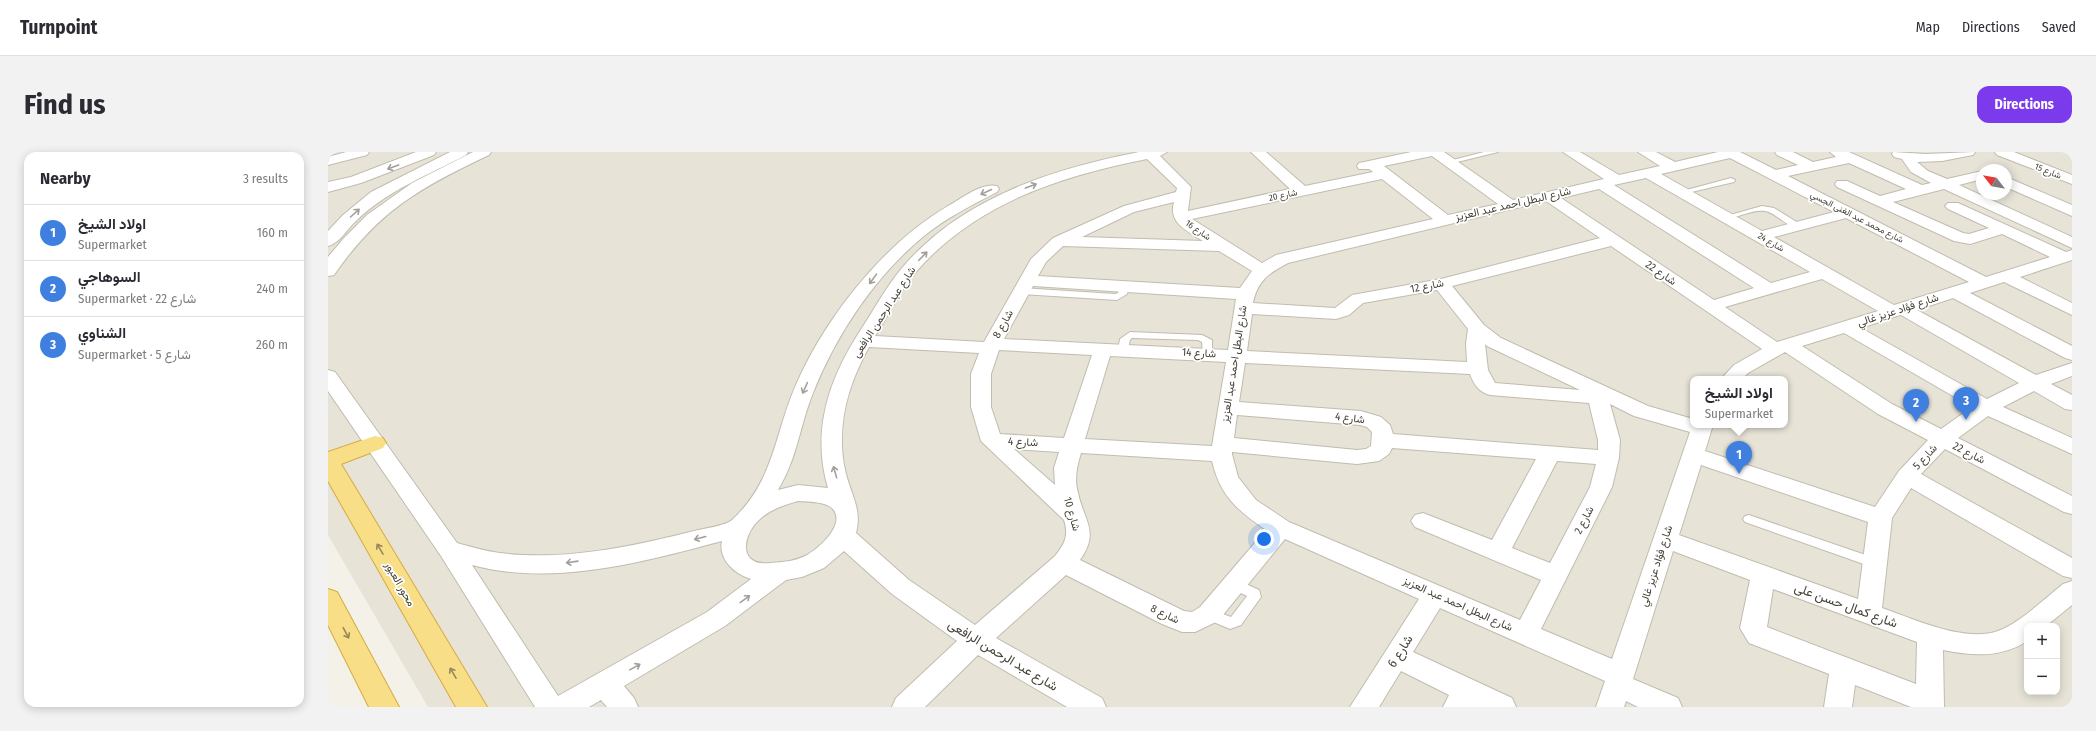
<!DOCTYPE html>
<meta charset="utf-8">
<style>
:root{--surface:#fff;--page:#f2f2f3;--text:#2b2b33;--muted:#7c7c81;--line:#e1e1e2;--accent:#7c3aed}
body{margin:0;font-family:"Fira Sans Condensed",Vazirmatn,sans-serif;background:var(--page);color:var(--text)}
.controls{position:absolute;right:12px;bottom:12px;display:grid;overflow:hidden;border-radius:8px;box-shadow:0 2px 10px #0003}
.controls button{width:36px;height:36px;display:grid;place-items:center;padding:0;border:0;border-bottom:1px solid var(--line);background:var(--surface);color:var(--text);font:20px sans-serif}
.compass{position:absolute;left:1648px;top:12px;width:36px;height:36px;border-radius:50%;background:var(--surface);box-shadow:0 2px 10px #0003;rotate:301deg}
.you{position:absolute;left:936px;top:387px;width:14px;height:14px;margin:-10px;border:3px solid #fff;border-radius:50%;background:#1a73e8;box-shadow:0 0 0 6px #1a73e833}
.badge{display:grid;place-items:center;width:26px;height:26px;border-radius:50%;background:var(--accent);color:#fff;font-size:13px;font-weight:700}
.pin{position:absolute;translate:-50% -33px;filter:drop-shadow(0 1px 2px #0008)}
.pin::after{content:'';position:absolute;top:21px;width:14px;height:12px;background:inherit;clip-path:polygon(0 0,100% 0,50% 100%)}
.popup{position:absolute;left:1362px;top:224px;width:98px;height:52px;box-sizing:border-box;display:grid;place-content:center;border-radius:8px;background:var(--surface);filter:drop-shadow(0 1px 3px #0005);font-size:13px;white-space:nowrap;color:var(--muted)}
.popup b{font-size:15px;color:var(--text)}
.popup::after{content:'';position:absolute;left:50%;top:100%;margin-left:-8px;border:8px solid transparent;border-top-color:var(--surface)}
.list{margin:0;padding:0;list-style:none}
h2{display:flex;justify-content:space-between;align-items:center;height:52px;margin:0;padding:0 16px;font-size:17px}
h2 small{font-size:13px;font-weight:400;color:var(--muted)}
.list li{display:grid;grid-template-columns:26px 1fr auto;gap:12px;align-items:center;box-sizing:border-box;height:56px;padding:0 16px;border-top:1px solid var(--line)}
.list b{display:block;font-size:15px;white-space:nowrap}
.list p{margin:0;font-size:13px;white-space:nowrap;color:var(--muted)}
.list em{font-size:13px;font-style:normal;color:var(--muted)}
.map{position:relative;flex:none;width:1744px;height:555px;overflow:hidden;border-radius:12px}
header{display:flex;align-items:center;gap:24px;box-sizing:border-box;height:56px;padding:0 20px;background:var(--surface);border-bottom:1px solid var(--line)}
header strong{font-size:19px}
nav{display:flex;gap:22px;margin-inline-start:auto;font-size:14px}
.intro{display:flex;align-items:center;justify-content:space-between;box-sizing:border-box;height:96px;padding:0 24px}
h1{margin:0;font-size:28px}
.button{padding:10px 18px;border-radius:12px;background:var(--accent);color:#fff;font-size:14px;font-weight:700}
main{display:flex;gap:24px;padding:0 24px}
aside{flex:1;background:var(--surface);border-radius:12px;box-shadow:0 2px 10px #0003}
.map>svg:first-child{display:block}
.residential{fill:#e7e3d7;fill-rule:evenodd}
.lines{fill:none;stroke-linecap:round;stroke-linejoin:round}
.service-casing{stroke:#c1bcae;stroke-width:2}
.minor-casing{stroke:#c1bcae;stroke-width:2}
.tertiary-casing{stroke:#c1bcae;stroke-width:2}
.trunk-casing{stroke:#d5ab41;stroke-width:2}
.service{fill:#fff;fill-rule:evenodd}
.minor{fill:#fff;fill-rule:evenodd}
.tertiary{fill:#fff;fill-rule:evenodd}
.trunk{fill:#f8de86;fill-rule:evenodd}
.oneway{stroke:#a2a09b}
.oneway2{stroke:#96885b}
.labels{text-anchor:middle;dominant-baseline:central;stroke-width:3.5;stroke-linejoin:round;paint-order:stroke}
.far-street-label{font-size:9px;fill:#464237;stroke:#fff}
.street-label{font-size:11px;fill:#464237;stroke:#fff}
.near-street-label{font-size:13px;fill:#464237;stroke:#fff}
</style>
<header>
<strong>Turnpoint</strong>
<nav><a>Map</a><a>Directions</a><a>Saved</a></nav>
</header>
<div class="intro"><h1>Find us</h1><a class="button">Directions</a></div>
<main>
<aside>
<h2>Nearby<small>3 results</small></h2>
<ul class="list">
<li><span class="badge" style="background:#3f7fe0">1</span><div><b>اولاد الشيخ</b><p>Supermarket</p></div><em>160 m</em></li>
<li><span class="badge" style="background:#3f7fe0">2</span><div><b>السوهاجي</b><p>Supermarket · شارع 22</p></div><em>240 m</em></li>
<li><span class="badge" style="background:#3f7fe0">3</span><div><b>الشناوي</b><p>Supermarket · شارع 5</p></div><em>260 m</em></li>
</ul>
</aside>
<div class="map">
<svg width="1744" height="555" viewBox="0 0 1744 555">
<rect width="100%" height="100%" fill="#f3f1e8"/>
<path class="residential" d="M0 0H1744V555H100L0 383ZM1654 18H1678V42H1654ZM1365 227H1457V273H1365ZM1699 474H1729V540H1699Z"/>
<g class="lines">
<defs>
<g id="service">
<path d="M1156 0H1170L1121 12 1117 10Z"/>
<path d="M1403 26 1407 28 1406 30 1355 42 1351 40Z"/>
<path d="M1434 54 1446 56 1475 74 1474 76C1461 78 1449 61 1437 59 1426 57 1410 65 1399 67L1395 65Z"/>
<path d="M796 131 801 134 799 142 789 148 693 142 688 139 693 136 787 142 790 141 793 132Z"/>
<path d="M802 180 874 183 884 188V201L879 204 875 203 874 190 870 188 804 186 802 188 799 200H791L790 198 792 187Z"/>
<path d="M1421 363 1552 408 1553 411 1552 414 1547 416 1417 370 1415 367 1417 364Z"/>
<path d="M907 427 931 438 933 445 913 473 902 477 876 466 874 462 876 458 881 457 903 465 919 444 902 436 900 432 902 428Z"/>
</g>
<g id="minor">
<path d="M18 0H41L39 3 0 13V5Z"/>
<path d="M145 0H163L161 3C93 35 50 59 6 123L0 124V105L16 86 39 63 84 31Z"/>
<path d="M811 0H839L832 4 863 35 860 59 962 37 923 0H938L977 34 1045 20 1041 17H1031L1029 14 1031 11 1036 10 1083 0H1116L1185 48 1276 27 1235 0H1252L1291 23 1332 14 1310 0H1328L1347 10 1390 0H1412L1448 18 1470 13 1449 3 1447 0H1465L1485 10 1508 5 1502 0H1521L1594 33 1603 31 1583 20 1574 7 1566 5 1564 2 1565 0 1597 2 1647 0 1645 3 1614 9 1589 10 1600 19 1619 27 1654 19V27L1631 33 1744 85V96L1616 37 1565 50 1635 81 1641 82 1661 76 1620 57 1617 54 1620 51H1630L1738 100 1744 98V108L1692 125 1744 151V163L1676 130 1642 141 1744 194V208L1737 206 1625 146 1589 158 1708 223 1744 211V224L1723 232 1744 243V258L1737 257 1706 239 1675 255 1744 286V302L1660 264 1630 286 1744 344V362L1736 360 1617 297 1593 322 1744 406V426L1735 424 1583 336 1564 366 1554 456C1586 467 1637 491 1670 479 1692 471 1716 447 1735 432L1744 429V453L1718 474H1699V489C1674 506 1644 504 1615 498L1616 555H1583L1527 533 1524 555H1496L1501 522 1421 491 1412 476 1422 428 1345 399 1305 527 1350 546 1354 555H1310L1298 549 1296 555H1268L1277 529 1112 456 1085 500 1184 546 1188 555H1115L1121 543 1073 519 1051 555H1022L1091 447 957 387 890 469 867 480H854L834 472 738 423 668 486 774 546 778 555H739L650 503 597 555H564L568 546 629 489 564 442 516 399 496 416 474 425 458 428 397 474 296 534 306 546 310 555H279L273 548 261 555H207L113 404 0 239V218L7 220 129 391C143 395 157 399 172 401 235 409 302 395 362 380 372 377 398 374 404 368 443 332 446 290 463 245 491 173 553 93 620 54 633 47 654 30 669 34L671 37 669 40C644 53 618 66 596 84 547 124 508 183 485 241 471 276 470 304 450 338L470 333 500 336C483 279 501 227 532 179 546 158 558 135 574 116 633 46 724 17 811 0ZM1104 4 1170 52 1120 63 1056 14ZM1402 6 1506 60 1434 79 1333 22ZM819 7 849 36 848 40 796 54 725 86 703 107 656 190 547 184C560 164 571 140 586 122 646 52 732 24 819 7ZM1521 11 1578 37 1552 44 1519 29H1509L1507 32 1509 35 1626 89 1642 92 1674 82 1722 105 1658 125 1460 24ZM1318 26 1482 120 1443 131 1286 33ZM1054 27 1105 67 948 103 934 111 864 67ZM1271 37 1426 136 1386 148 1233 46ZM1218 49 1272 86 1113 127 1024 143 1007 156 925 151C929 129 941 121 960 111ZM846 50C840 71 859 79 875 89L754 85 806 60ZM1518 66 1641 130 1566 153 1446 85ZM735 94 891 99 924 119 912 136 710 124 718 110ZM1283 94 1434 197 1406 213 1393 227H1414L1420 221 1457 200 1550 262 1600 288 1571 319 1547 355 1377 299 1385 273H1365V267L1320 254 1173 186 1156 173 1124 134ZM1494 127 1550 159 1449 190 1397 155ZM705 134 908 147 900 198 676 187ZM1109 138 1140 177 1138 192 1139 210 919 199 924 162 1008 167 1021 163 1035 151ZM1572 163H1573L1691 231 1659 247 1533 176ZM1516 181 1644 255 1613 277 1564 252 1474 194ZM1157 192 1159 194 1252 238 1167 231 1160 218ZM541 195 651 201 643 222V255L653 289 736 368C741 383 737 392 727 404L647 473 581 428 528 381C534 358 524 345 518 322 507 278 519 234 541 195ZM671 198 764 203 736 286 672 282 663 255V222ZM782 204 898 210 884 294 757 287ZM917 211 1142 222C1146 233 1151 240 1162 243L1261 251 1270 288V298L1065 282 1062 273 1053 265 1033 259 911 250ZM1282 252 1306 264 1362 280 1284 507 1213 477 1284 335 1291 306 1292 288ZM909 263 1032 273 1039 275 1044 280 1043 294 1038 297 1029 298 906 286ZM1064 296 1208 307 1164 388 1095 361 1087 363 1083 369 1087 375 1213 428 1192 468 961 370 928 348 910 325 904 302V300L1029 312 1051 309 1061 302ZM686 297 731 300 726 316 727 333ZM753 301 884 309C892 344 909 358 938 378L872 455 864 460 856 459 752 408C772 380 756 369 750 341 746 327 749 314 753 301ZM1229 309 1268 312 1262 335 1222 411 1184 396ZM1373 313 1540 370 1530 447 1351 383ZM470 349C481 350 497 349 505 357 518 373 491 396 479 403 468 409 456 410 443 411 410 415 413 384 432 367 443 357 456 353 470 349ZM394 389C390 408 407 422 423 427L379 460 230 544 144 413C225 435 315 410 394 389ZM1445 437 1589 490 1588 532 1439 475Z"/>
<path d="M1667 0H1686L1744 23V32L1669 3Z"/>
<path d="M1678 25 1744 53V64L1678 35Z"/>
</g>
<g id="tertiary">
<path d="M88 0H108L106 3 33 31 0 40V30L23 25Z"/>
<path d="M122 0H140L138 3C100 23 58 39 27 70 18 78 12 91 0 94V79L15 63 43 40Z"/>
</g>
<g id="trunk">
<path d="M47 284 55 286 58 291 55 296 13 312 159 555H128L0 329V300Z"/>
<path d="M0 437 9 440 71 555H41L0 473Z"/>
</g>
</defs>
<use href="#service" class="service-casing"/>
<use href="#minor" class="minor-casing"/>
<use href="#tertiary" class="tertiary-casing"/>
<use href="#trunk" class="trunk-casing"/>
<use href="#service" class="service"/>
<use href="#minor" class="minor"/>
<use href="#tertiary" class="tertiary"/>
<use href="#trunk" class="trunk"/>
</g>
<defs><path id="oneway-shaft" d="M-6 0H5M1.5-3L5.5 0L1.5 3" fill="none" stroke-width="1.6" stroke-linecap="round" stroke-linejoin="round"/></defs>
<g class="oneway">
<use href="#oneway-shaft" transform="translate(65 15) rotate(160)"/>
<use href="#oneway-shaft" transform="translate(703 34) rotate(-20)"/>
<use href="#oneway-shaft" transform="translate(658 40) rotate(155)"/>
<use href="#oneway-shaft" transform="translate(27 61) rotate(-42)"/>
<use href="#oneway-shaft" transform="translate(595 104) rotate(-46)"/>
<use href="#oneway-shaft" transform="translate(545 127) rotate(126)"/>
<use href="#oneway-shaft" transform="translate(477 236) rotate(114)"/>
<use href="#oneway-shaft" transform="translate(507 320) rotate(-106)"/>
<use href="#oneway-shaft" transform="translate(372 386) rotate(165)"/>
<use href="#oneway-shaft" transform="translate(244 410) rotate(172)"/>
<use href="#oneway-shaft" transform="translate(417 447) rotate(-36)"/>
<use href="#oneway-shaft" transform="translate(307 515) rotate(-29)"/>
</g>
<g class="oneway2">
<use href="#oneway-shaft" transform="translate(52 397) rotate(-120)"/>
<use href="#oneway-shaft" transform="translate(18 481) rotate(62)"/>
<use href="#oneway-shaft" transform="translate(125 521) rotate(-120)"/>
</g>
<g class="labels">
<g class="far-street-label">
<text transform="translate(1720 19) rotate(22)">شارع 15</text>
<text transform="translate(955 43) rotate(-12)">شارع 20</text>
<text transform="translate(1529 65) rotate(27)">شارع محمد عبد الغنى الجسي</text>
<text transform="translate(870 78) rotate(34)">شارع 16</text>
<text transform="translate(1443 90) rotate(30)">شارع 24</text>
</g>
<g class="street-label">
<text transform="translate(1185 52) rotate(-13)">شارع البطل احمد عبد العزيز</text>
<text transform="translate(1333 121) rotate(34)">شارع 22</text>
<text transform="translate(1099 134) rotate(-11)">شارع 12</text>
<text transform="translate(1570 158) rotate(-18)">شارع فؤاد عزيز غالي</text>
<text transform="translate(556 160) rotate(-57)">شارع عبد الرحمن الرافعى</text>
<text transform="translate(675 172) rotate(-61)">شارع 8</text>
<text transform="translate(871 201) rotate(3)">شارع 14</text>
<text transform="translate(906 212) rotate(-81)">شارع البطل احمد عبد العزيز</text>
<text transform="translate(1022 266) rotate(7)">شارع 4</text>
<text transform="translate(695 290) rotate(3)">شارع 4</text>
<text transform="translate(1641 301) rotate(27)">شارع 22</text>
<text transform="translate(1597 305) rotate(-47)">شارع 5</text>
<text transform="translate(744 362) rotate(74)">شارع 10</text>
<text transform="translate(1256 368) rotate(-63)">شارع 2</text>
<text transform="translate(1328 414) rotate(-72)">شارع فؤاد عزيز غالي</text>
<text transform="translate(72 432) rotate(60)">محور العبور</text>
<text transform="translate(1130 452) rotate(24)">شارع البطل احمد عبد العزيز</text>
<text transform="translate(837 462) rotate(25)">شارع 8</text>
</g>
<g class="near-street-label">
<text transform="translate(1518 453) rotate(20)">شارع كمال حسن على</text>
<text transform="translate(1072 499) rotate(-58)">شارع 6</text>
<text transform="translate(675 503) rotate(31)">شارع عبد الرحمن الرافعى</text>
</g>
</g>
</svg>
<div class="controls">
<button>+</button>
<button>−</button>
</div>
<svg class="compass" viewBox="-18 -18 36 36"><path d="M0-13l5 13h-10z" fill="#e53935"/><path d="M0 13l5-13h-10z" fill="#7c7c81"/></svg>
<div class="you"></div>
<div class="pin badge" style="left:1411px;top:322px;background:#3f7fe0">1</div>
<div class="popup"><b>اولاد الشيخ</b>Supermarket</div>
<div class="pin badge" style="left:1588px;top:270px;background:#3f7fe0">2</div>
<div class="pin badge" style="left:1638px;top:268px;background:#3f7fe0">3</div>
</div>
</main>
